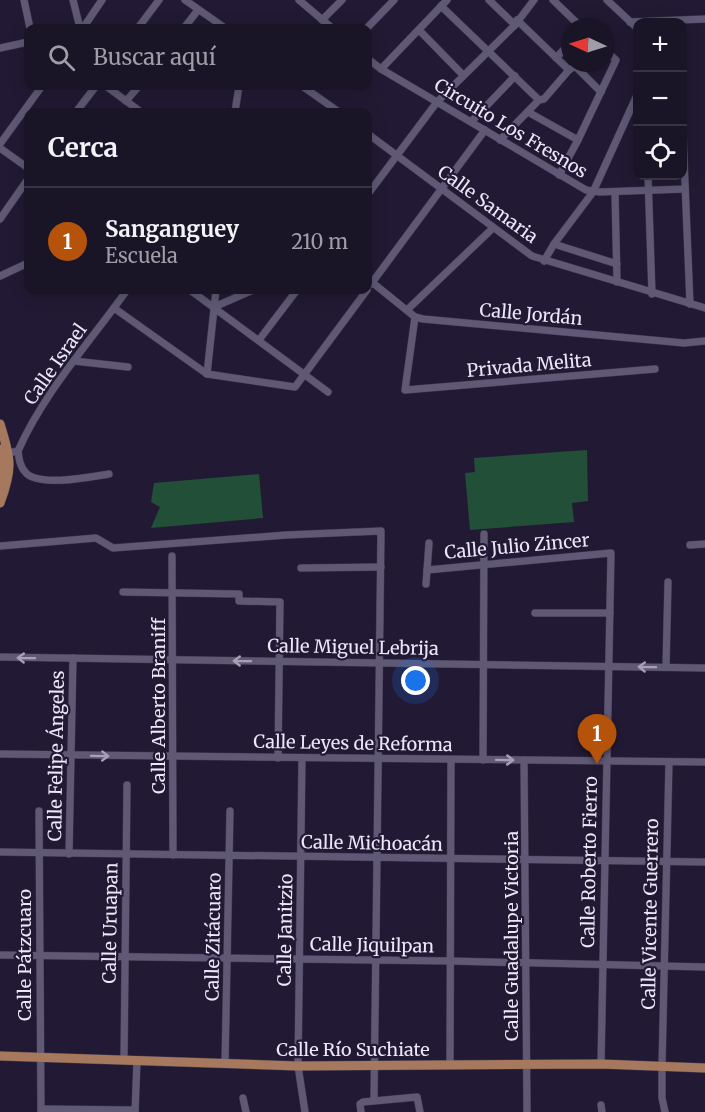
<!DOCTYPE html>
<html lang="es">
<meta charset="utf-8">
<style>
:root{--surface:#1a1427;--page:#272133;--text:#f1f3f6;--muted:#9f9ea7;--line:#383344;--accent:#b45309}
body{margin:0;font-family:Merriweather,serif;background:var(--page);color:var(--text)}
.controls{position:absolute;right:18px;top:18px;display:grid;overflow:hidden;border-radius:12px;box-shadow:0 3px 15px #0003}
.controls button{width:54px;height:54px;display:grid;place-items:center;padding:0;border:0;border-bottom:2px solid var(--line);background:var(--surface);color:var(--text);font:30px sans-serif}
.compass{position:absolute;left:561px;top:18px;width:54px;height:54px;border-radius:50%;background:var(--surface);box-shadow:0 3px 15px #0003;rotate:274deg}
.you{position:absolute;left:416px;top:681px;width:21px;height:21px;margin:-15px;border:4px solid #fff;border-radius:50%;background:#1a73e8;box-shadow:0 0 0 9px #1a73e833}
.badge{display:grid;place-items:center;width:39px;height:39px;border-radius:50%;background:var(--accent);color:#fff;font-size:20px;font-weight:700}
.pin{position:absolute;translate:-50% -50px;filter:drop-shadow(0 2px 3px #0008)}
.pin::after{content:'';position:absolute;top:32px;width:21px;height:18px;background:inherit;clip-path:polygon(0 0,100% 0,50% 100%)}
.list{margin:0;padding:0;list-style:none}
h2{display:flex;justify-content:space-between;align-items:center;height:78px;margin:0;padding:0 24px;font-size:26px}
h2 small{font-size:20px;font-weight:400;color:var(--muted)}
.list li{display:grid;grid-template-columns:39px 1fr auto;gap:18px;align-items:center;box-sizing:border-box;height:108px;padding:0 24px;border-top:2px solid var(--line)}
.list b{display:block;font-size:22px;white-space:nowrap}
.list p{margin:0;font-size:20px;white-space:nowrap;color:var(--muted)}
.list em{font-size:20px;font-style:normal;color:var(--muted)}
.icon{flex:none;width:33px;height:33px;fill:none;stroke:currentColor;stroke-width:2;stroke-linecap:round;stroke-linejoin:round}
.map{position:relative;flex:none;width:705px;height:1112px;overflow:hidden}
.search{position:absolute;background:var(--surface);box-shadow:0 3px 15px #0003;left:24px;top:24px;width:348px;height:66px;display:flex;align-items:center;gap:15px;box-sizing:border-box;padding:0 21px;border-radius:12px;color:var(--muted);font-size:22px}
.panel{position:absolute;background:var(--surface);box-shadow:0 3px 15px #0003;left:24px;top:108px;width:348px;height:186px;border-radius:12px}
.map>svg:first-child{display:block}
.green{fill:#224f37}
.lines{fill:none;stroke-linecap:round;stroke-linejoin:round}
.minor-casing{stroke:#3d374b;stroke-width:8}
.major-casing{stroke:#3d374b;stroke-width:10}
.minor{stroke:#605976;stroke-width:7}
.major{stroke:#a6785d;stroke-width:9}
.oneway{stroke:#a6a0b8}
.labels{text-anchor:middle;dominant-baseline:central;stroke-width:4.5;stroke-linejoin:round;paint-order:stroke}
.street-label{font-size:18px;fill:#ebe7f9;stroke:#221a34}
</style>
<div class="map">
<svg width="705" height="1112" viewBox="0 0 705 1112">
<rect width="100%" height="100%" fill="#221a34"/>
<g class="green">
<path d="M587 450 588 501 572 503 574 522 470 530 465 473 475 472 474 458Z"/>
<path d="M259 474 263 518 151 528 160 507 151 502 154 483Z"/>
</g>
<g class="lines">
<defs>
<g id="minor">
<path d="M24 0 30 28"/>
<path d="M73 0 80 28"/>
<path d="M185 0 225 28"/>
<path d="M299 0 332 28"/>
<path d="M489 0 515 25"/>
<path d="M553 0 581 27"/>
<path d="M607 0 638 29"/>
<path d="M441 6 539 100"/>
<path d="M322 20 342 0"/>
<path d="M517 20 569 70"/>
<path d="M630 22 705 19"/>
<path d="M83 28 102 0"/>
<path d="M138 28 159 0"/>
<path d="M184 28 198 10"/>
<path d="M367 28 394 0"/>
<path d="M419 30 463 75"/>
<path d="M0 48 28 42"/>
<path d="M556 58 570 43"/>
<path d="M368 59 381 69 586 190 600 192 685 189"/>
<path d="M381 69 447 0"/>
<path d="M106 86 141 112"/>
<path d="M302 86 339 112"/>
<path d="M126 101 139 86"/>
<path d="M682 110 690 304"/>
<path d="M76 112 96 86"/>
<path d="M235 112 239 86"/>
<path d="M528 112 578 140"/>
<path d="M471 122 515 76"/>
<path d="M368 134 532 256 705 308"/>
<path d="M500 140 539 100 544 99 569 70 575 66 601 92"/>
<path d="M0 144 42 86"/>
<path d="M0 148 28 168"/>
<path d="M559 175 578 140 616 60 606 51"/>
<path d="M648 176 652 294"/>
<path d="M615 192 617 282"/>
<path d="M368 194 437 102 515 25 534 0"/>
<path d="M0 219 28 179"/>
<path d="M554 244 617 264"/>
<path d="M544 261 554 244 593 192 638 93"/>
<path d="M0 276 28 263"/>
<path d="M368 279 415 317 423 319 684 343 705 341"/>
<path d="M371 284 485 130"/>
<path d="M190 290 328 392"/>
<path d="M214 307 253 290"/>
<path d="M114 308 207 374 295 387 367 290"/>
<path d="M407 310 493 228"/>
<path d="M415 317 405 390 655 369"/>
<path d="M259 340 297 290"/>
<path d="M74 361 128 367"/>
<path d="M207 374 216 290"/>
<path d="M18 451C19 459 20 467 26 473 40 487 90 477 109 474"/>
<path d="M3 454 18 451C44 392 90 342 127 290"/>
<path d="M690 545 705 544"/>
<path d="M0 546 96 538 113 548 286 535 381 531 374 1100"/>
<path d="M172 556 173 855"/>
<path d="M301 568 381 567"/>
<path d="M427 570 611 553 601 1064"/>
<path d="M426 584 429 543"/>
<path d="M123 592 239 594V601L280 602 278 758"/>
<path d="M535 613H610"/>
<path d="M0 657 705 668"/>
<path d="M666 667 668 582"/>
<path d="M0 754 705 762"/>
<path d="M302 758 298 1066 305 1112"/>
<path d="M483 760 484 534"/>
<path d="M524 760 527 1112"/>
<path d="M39 811 41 1112"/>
<path d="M0 852 705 862"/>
<path d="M69 854 73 658"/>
<path d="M0 955 450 961 705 967"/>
<path d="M124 1060 127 785"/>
<path d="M225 1064 230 811"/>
<path d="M450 1065 451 760"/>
<path d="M243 1098 246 1112"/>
<path d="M601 1105 602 1112"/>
<path d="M41 1109 135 1110"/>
<path d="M135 1112 137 1061"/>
<path d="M361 1112 360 1104 363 1102 417 1097 420 1112"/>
<path d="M665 1112 662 1098V1066L669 762"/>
</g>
<g id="major">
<path d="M0 424C11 459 13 468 0 503"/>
<path d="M0 449 3 468 1 485"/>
<path d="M0 1056 298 1066 601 1064 705 1068"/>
</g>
</defs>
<use href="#minor" class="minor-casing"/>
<use href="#major" class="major-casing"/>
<use href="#minor" class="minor"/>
<use href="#major" class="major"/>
</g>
<defs><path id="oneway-shaft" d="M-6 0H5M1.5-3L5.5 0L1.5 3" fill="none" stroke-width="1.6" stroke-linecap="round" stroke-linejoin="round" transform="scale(1.5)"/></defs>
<g class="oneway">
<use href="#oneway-shaft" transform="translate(26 658) rotate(-179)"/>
<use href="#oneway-shaft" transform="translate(242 661) rotate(-179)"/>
<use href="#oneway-shaft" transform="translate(647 667) rotate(-179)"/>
<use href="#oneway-shaft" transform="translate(100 756) rotate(1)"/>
<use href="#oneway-shaft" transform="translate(505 760) rotate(1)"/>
</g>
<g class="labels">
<g class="street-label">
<text transform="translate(511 128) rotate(31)">Circuito Los Fresnos</text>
<text transform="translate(488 204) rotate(36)">Calle Samaria</text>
<text transform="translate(531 314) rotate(5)">Calle Jordán</text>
<text transform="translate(55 364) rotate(-55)">Calle Israel</text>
<text transform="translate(529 365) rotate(-5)">Privada Melita</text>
<text transform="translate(517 546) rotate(-5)">Calle Julio Zincer</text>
<text transform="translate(353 647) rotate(1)">Calle Miguel Lebrija</text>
<text transform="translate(158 706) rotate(-90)">Calle Alberto Braniff</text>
<text transform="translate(353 743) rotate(1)">Calle Leyes de Reforma</text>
<text transform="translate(56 756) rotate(-89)">Calle Felipe Ángeles</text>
<text transform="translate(372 843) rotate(1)">Calle Michoacán</text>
<text transform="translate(589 862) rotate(-89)">Calle Roberto Fierro</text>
<text transform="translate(650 914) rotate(-89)">Calle Vicente Guerrero</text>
<text transform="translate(110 923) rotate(-89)">Calle Uruapan</text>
<text transform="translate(285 930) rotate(-89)">Calle Janitzio</text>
<text transform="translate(511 936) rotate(-90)">Calle Guadalupe Victoria</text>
<text transform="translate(213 937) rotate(-89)">Calle Zitácuaro</text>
<text transform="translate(372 945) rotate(1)">Calle Jiquilpan</text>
<text transform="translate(24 955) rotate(-90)">Calle Pátzcuaro</text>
<text x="353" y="1049">Calle Río Suchiate</text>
</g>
</g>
</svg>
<div class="controls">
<button>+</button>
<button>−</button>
<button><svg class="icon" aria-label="locate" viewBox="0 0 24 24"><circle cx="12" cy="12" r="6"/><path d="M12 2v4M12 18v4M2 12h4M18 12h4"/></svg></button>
</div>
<svg class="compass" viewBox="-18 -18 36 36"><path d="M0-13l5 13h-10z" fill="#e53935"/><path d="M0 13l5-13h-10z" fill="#9f9ea7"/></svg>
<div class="you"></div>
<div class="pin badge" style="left:597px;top:764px">1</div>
<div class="search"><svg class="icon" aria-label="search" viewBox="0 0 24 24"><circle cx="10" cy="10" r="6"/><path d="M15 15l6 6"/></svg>Buscar aquí</div>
<section class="panel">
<h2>Cerca<small></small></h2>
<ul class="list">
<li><span class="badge">1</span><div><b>Sanganguey</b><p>Escuela</p></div><em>210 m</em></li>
</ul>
</section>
</div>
